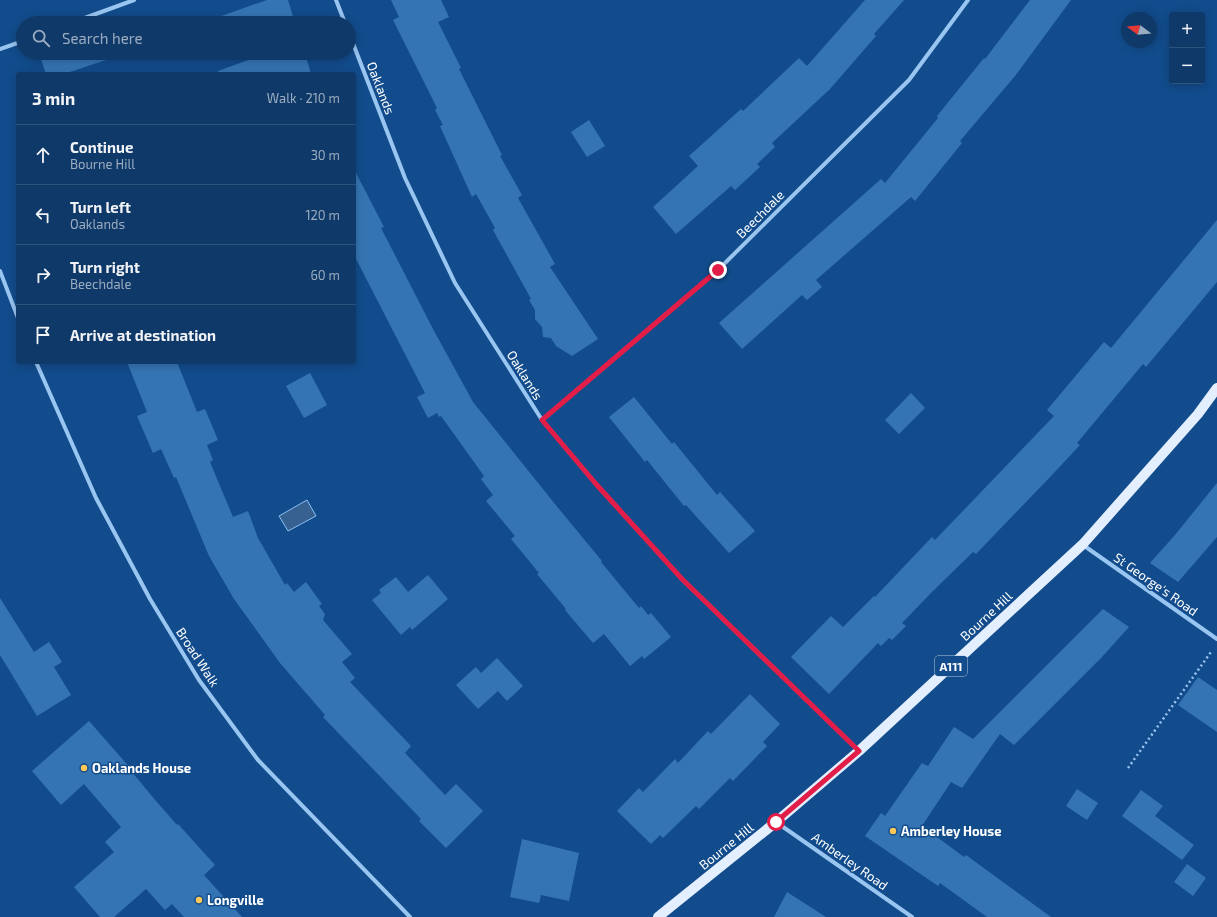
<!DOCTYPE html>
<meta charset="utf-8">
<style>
:root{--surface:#0e3969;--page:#17406f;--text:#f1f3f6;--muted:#9bacc0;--line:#2e537d}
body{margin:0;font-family:"Exo 2",sans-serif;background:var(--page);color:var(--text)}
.controls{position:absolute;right:12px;top:12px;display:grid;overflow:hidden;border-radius:4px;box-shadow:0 2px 10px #0003}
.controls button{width:36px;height:36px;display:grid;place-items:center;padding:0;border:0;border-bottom:1px solid var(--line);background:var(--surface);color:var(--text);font:20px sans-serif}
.compass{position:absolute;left:1121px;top:12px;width:36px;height:36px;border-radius:50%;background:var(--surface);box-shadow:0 2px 10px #0003;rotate:286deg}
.stop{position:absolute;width:12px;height:12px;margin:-9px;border:3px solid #e11d48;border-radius:50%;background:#fff}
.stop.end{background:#e11d48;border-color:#fff;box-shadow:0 1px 4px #0008}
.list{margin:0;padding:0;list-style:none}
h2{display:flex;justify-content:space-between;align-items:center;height:52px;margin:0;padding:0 16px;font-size:17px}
h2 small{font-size:13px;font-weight:400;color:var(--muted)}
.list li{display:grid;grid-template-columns:26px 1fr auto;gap:12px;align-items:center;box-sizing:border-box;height:60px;padding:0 16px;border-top:1px solid var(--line)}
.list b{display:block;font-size:15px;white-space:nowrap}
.list p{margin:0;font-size:13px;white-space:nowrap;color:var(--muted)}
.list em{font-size:13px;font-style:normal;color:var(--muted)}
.icon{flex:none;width:22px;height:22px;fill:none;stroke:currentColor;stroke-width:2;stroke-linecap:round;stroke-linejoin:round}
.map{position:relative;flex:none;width:1217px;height:917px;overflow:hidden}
.search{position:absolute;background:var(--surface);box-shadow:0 2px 10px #0003;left:16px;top:16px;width:340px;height:44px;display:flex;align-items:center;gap:10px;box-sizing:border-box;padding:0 14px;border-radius:22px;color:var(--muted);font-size:15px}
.panel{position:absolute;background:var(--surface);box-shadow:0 2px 10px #0003;left:16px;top:72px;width:340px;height:292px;border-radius:4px}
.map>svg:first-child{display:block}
.water{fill:#366191;stroke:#8bc0f5}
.building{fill:#3574b3}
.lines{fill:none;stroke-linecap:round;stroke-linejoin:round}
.path{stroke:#99c5f1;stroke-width:2.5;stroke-dasharray:2 3;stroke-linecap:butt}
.street{stroke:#99c5f1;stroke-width:4}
.primary{stroke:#e3efff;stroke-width:10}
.route{stroke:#e11d48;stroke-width:5}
.poi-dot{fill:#ffc859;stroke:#124c8c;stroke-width:1.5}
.labels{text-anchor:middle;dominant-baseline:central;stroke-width:3;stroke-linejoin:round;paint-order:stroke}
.shield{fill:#124c8c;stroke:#b8c9dc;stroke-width:1}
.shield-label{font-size:12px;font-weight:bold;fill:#fff}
.street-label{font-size:13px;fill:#fff;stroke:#124c8c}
.poi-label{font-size:13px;font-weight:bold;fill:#fff;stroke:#124c8c;text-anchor:start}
</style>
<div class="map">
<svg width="1217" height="917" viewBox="0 0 1217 917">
<rect width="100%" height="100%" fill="#124c8c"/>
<path class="water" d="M307 500 316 516 288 531 279 516Z"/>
<g class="building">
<path d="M267 0H288L295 23H210V20Z"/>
<path d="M391 0H441L449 17 438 22 461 68 459 69 502 155 500 156 522 195 518 198 555 264 550 267 598 339 572 356 556 346 551 338 543 337 542 327 535 319V310L529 300 531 299 493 230 495 228 476 194 472 197 440 126 443 125 435 110 437 108 393 20 399 17Z"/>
<path d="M865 0H904L874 34 876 36 830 89 772 143 775 147 757 164 760 167 735 190 731 186 676 234 653 207 698 166 689 156 741 109 743 111 799 58 807 66Z"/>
<path d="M1030 0H1071L1015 76 960 141 962 143 915 201 911 197 816 280 822 287 807 300 802 295 742 349 719 323 881 179 885 183 938 118 937 116 984 58 985 59Z"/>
<path d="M39 53H115V57L64 74H46Z"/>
<path d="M262 53H305L311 74H219L218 71 262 55Z"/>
<path d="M589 120 605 146 587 157 571 132Z"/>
<path d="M354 169 384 227 381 228 433 329 473 402 559 509 602 561 601 562 639 608 641 606 648 615 651 613 671 637 644 659 642 656 630 666 604 634 593 643 565 610 566 609 537 574 539 573 511 539 515 536 486 501 493 495 481 479 484 476 441 416 439 417 437 413 428 418 417 397 425 393 354 255Z"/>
<path d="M1217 220V282L1146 367 1143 364 1077 443 1080 445 1052 475 976 554 973 552 933 591 902 623 906 626 892 640 889 638 881 646 878 643 829 694 791 657 831 616 843 627 874 596 875 597 932 537 935 540 1054 416 1047 410 1104 342 1111 348Z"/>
<path d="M127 362H177L197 412 205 409 218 440 207 445 213 460 210 462 233 517 248 511 258 538 285 585 287 583 294 592 306 582 322 604 319 606 325 614 323 620 352 654 342 662 355 678 350 682 411 746 405 753 445 795 456 784 483 811 446 848 419 821 421 819 323 717 325 715 280 663 234 599 209 556 176 477 174 478 161 449 153 453 137 416 147 412Z"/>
<path d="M310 373 327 405 304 418 286 386Z"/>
<path d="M911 393 925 408 899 434 885 420Z"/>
<path d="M634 397 672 444 674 442 717 495 720 492 755 531 729 553 686 505 684 506 647 460 645 462 609 417Z"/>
<path d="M1217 483V537L1178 582 1150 563 1175 535Z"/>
<path d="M428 575 448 599 412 630 410 627 401 635 372 600 381 593 379 590 396 577 408 592Z"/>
<path d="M0 598 34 652 49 642 62 662 54 667 71 695 37 716 0 655Z"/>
<path d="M1103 609 1129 627 1101 658 1014 745 1000 734 962 788 951 782 922 826 964 857 966 855 1051 917H987L940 883 938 886 865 836 881 813 885 816 922 763 928 766 954 727 973 739Z"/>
<path d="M497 658 523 686 507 701 498 691 478 709 456 685 476 667 481 673Z"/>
<path d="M1198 677 1217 690V732L1178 705Z"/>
<path d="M750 694 780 724 763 742 767 746 733 781 730 778 699 809 696 806 663 838 660 835 651 844 617 811 639 788 643 792 675 759 678 763 708 731 711 734Z"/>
<path d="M89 721 132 770 131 771 156 801 177 825 178 824 215 865 204 875 242 917H184L172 904 165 910 146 889 114 917H100L74 887 114 852 105 842 121 827 84 784 61 805 32 771Z"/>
<path d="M1077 789 1098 803 1087 820 1066 806Z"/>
<path d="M1141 790 1163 806 1155 816 1194 845 1182 860 1122 816Z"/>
<path d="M522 839 579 853 569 901 541 895 539 903 510 897Z"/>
<path d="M1187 864 1206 878 1193 896 1174 882Z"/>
<path d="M787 892 826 917H774Z"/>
</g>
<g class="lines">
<path class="path" d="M1128 768 1211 652"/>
<g class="street">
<path d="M336 0 345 23"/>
<path d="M71 23 134 0"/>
<path d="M349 33 405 178 455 283 542 420 596 484 682 579 859 751"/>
<path d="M0 49 23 41"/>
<path d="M0 271 18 318"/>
<path d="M36 362 96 498 150 599 199 680 258 760 410 917"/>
<path d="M542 420 718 270 909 80 968 0"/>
<path d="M1083 545 1217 639"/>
<path d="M776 822 912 917"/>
</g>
<path class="primary" d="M658 917 776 822 859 751 1083 544 1198 414 1217 388"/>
</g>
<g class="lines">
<path class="route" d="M718 270 542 420 596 484 682 579 859 751 776 822"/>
</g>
<g class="poi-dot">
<circle cx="84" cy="768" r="4"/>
<circle cx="893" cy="831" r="4"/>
<circle cx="199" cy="900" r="4"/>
</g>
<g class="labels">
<rect class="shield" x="935" y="656" width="32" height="20" rx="3"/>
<g class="shield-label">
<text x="951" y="666">A111</text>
</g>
<g class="street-label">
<text transform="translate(381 88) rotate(69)">Oaklands</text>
<text transform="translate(760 214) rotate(-45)">Beechdale</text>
<text transform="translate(525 375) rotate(58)">Oaklands</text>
<text transform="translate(1156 584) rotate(35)">St George's Road</text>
<text transform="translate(986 616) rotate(-43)">Bourne Hill</text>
<text transform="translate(198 657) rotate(57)">Broad Walk</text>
<text transform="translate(726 846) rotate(-39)">Bourne Hill</text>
<text transform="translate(850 861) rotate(35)">Amberley Road</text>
</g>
<g class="poi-label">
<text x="92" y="768">Oaklands House</text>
<text x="901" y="831">Amberley House</text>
<text x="207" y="900">Longville</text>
</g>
</g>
</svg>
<div class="controls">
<button>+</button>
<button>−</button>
</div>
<svg class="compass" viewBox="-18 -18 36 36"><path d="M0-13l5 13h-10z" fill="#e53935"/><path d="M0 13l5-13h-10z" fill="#9bacc0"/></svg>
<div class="stop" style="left:776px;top:822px"></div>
<div class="stop end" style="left:718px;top:270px"></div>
<div class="search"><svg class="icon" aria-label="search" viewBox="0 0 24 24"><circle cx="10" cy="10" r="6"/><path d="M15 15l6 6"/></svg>Search here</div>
<section class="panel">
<h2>3 min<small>Walk · 210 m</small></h2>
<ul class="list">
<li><svg class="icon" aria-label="ahead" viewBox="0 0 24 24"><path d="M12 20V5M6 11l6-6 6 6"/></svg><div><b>Continue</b><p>Bourne Hill</p></div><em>30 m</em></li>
<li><svg class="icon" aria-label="left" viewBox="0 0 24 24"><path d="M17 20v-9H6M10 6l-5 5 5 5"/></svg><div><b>Turn left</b><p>Oaklands</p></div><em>120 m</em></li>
<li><svg class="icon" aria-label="right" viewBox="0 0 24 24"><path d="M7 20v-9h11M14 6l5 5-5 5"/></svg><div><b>Turn right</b><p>Beechdale</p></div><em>60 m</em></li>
<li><svg class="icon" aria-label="arrive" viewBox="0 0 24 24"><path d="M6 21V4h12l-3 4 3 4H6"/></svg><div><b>Arrive at destination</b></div></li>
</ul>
</section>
</div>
